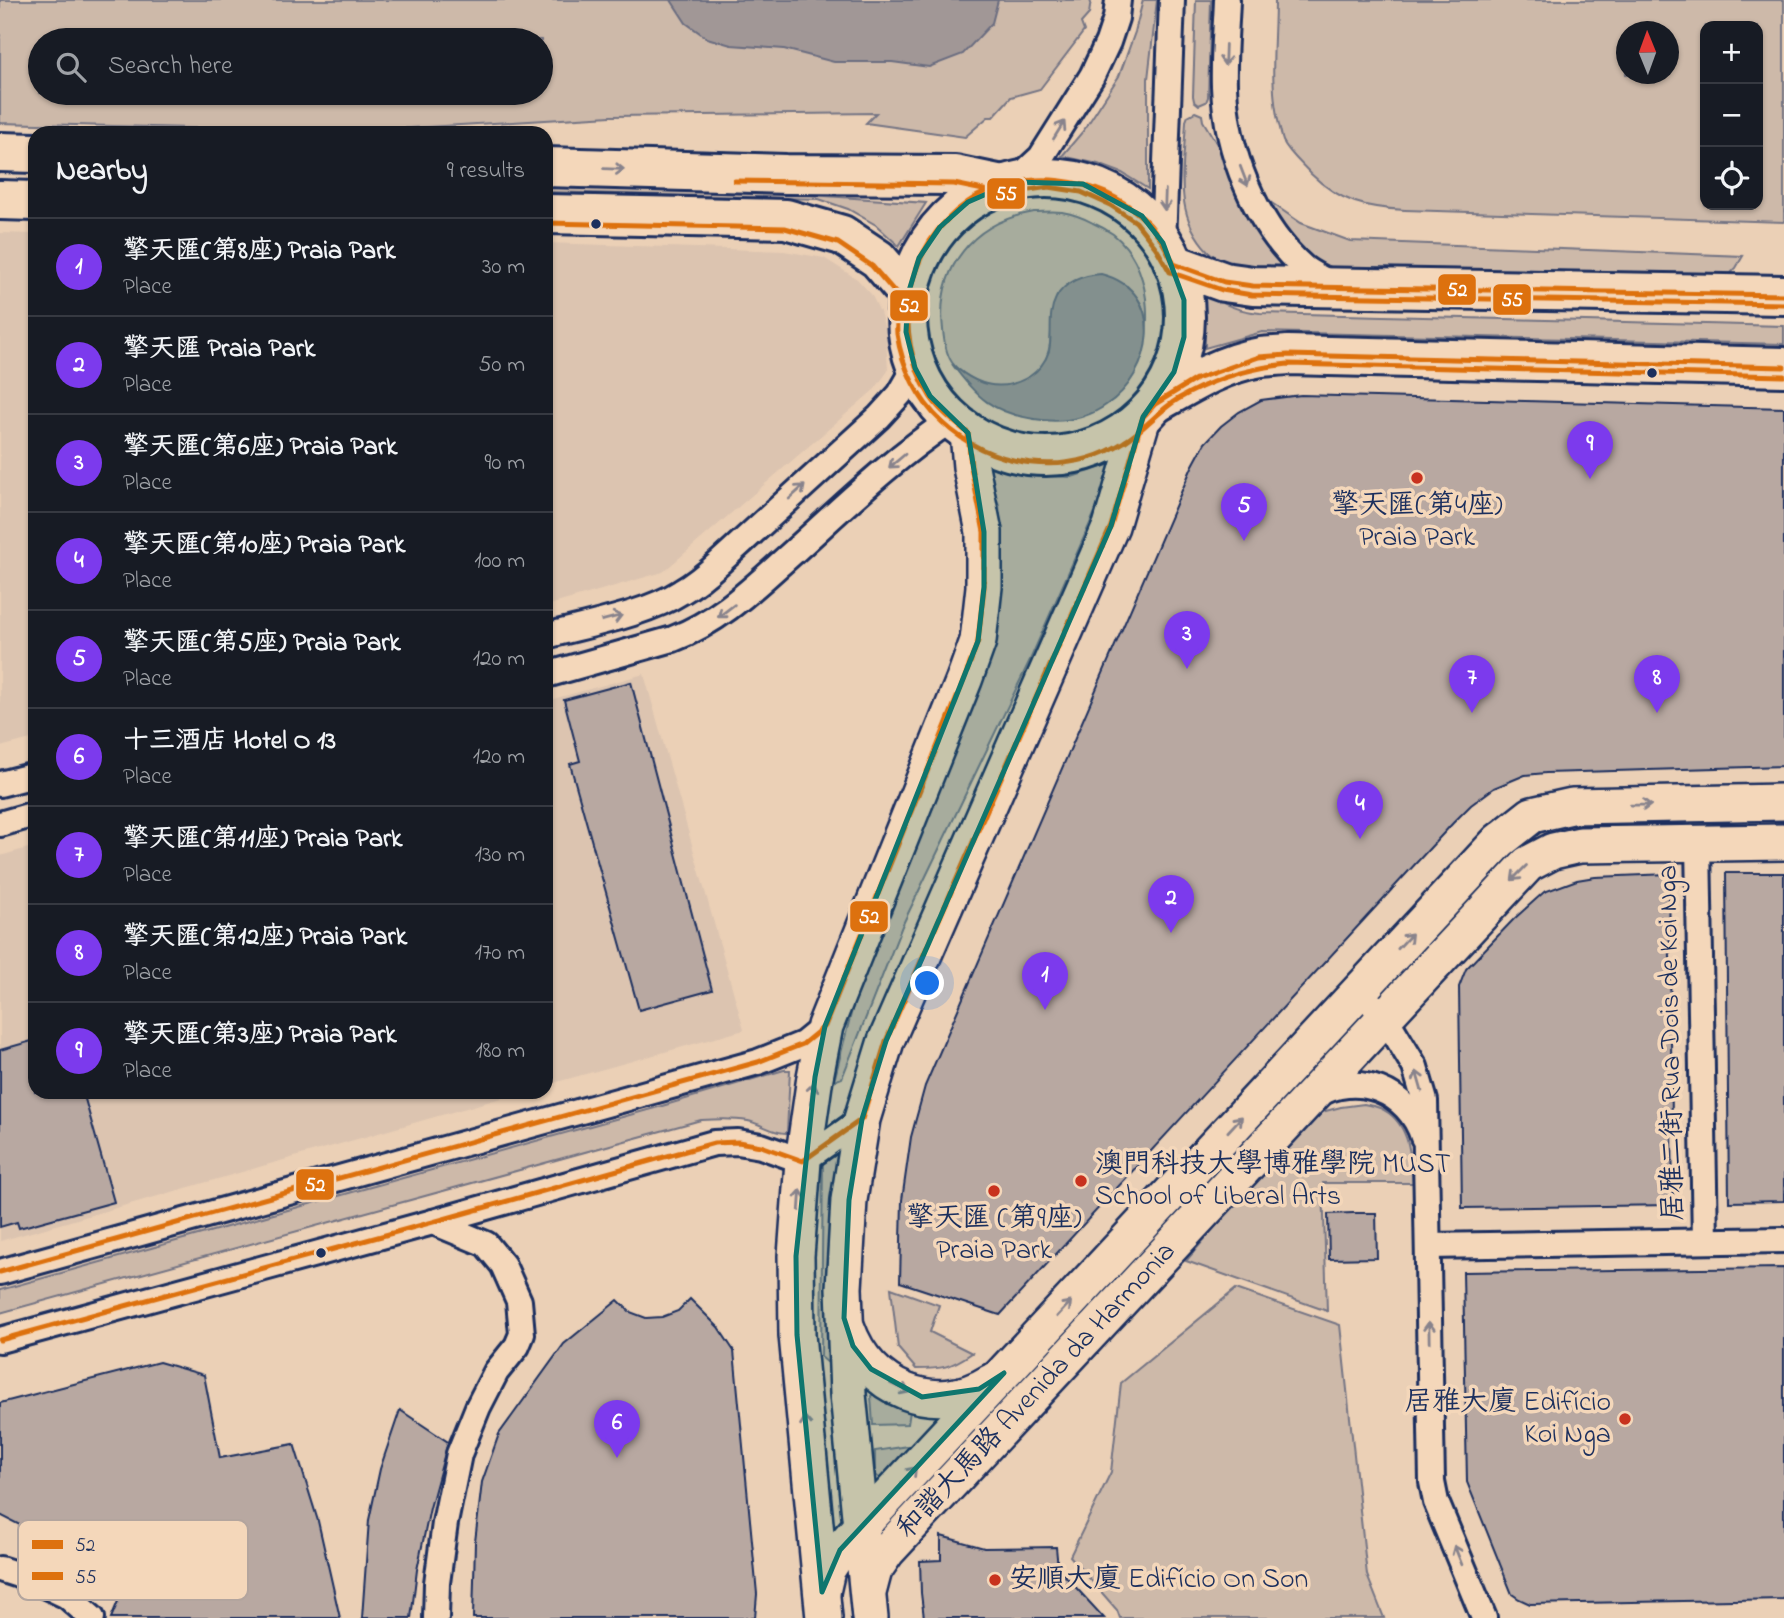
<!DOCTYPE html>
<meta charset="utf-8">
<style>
:root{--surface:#171b24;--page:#242831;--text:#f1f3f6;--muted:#9ea1a6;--line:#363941;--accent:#7c3aed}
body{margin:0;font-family:"Indie Flower","LXGW WenKai TC",sans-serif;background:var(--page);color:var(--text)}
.controls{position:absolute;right:21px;top:21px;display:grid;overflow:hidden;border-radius:14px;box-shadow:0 2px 5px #0004}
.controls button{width:63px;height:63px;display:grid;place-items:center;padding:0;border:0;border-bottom:2px solid var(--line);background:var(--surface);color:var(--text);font:35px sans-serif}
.compass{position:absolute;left:1616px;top:21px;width:63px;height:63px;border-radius:50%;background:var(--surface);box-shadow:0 2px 5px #0004;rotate:359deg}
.you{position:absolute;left:928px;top:984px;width:24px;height:24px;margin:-18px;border:5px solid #fff;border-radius:50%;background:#1a73e8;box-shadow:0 0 0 10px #1a73e833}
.badge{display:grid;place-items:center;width:46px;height:46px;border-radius:50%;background:var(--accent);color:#fff;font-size:23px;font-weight:700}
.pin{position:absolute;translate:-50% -58px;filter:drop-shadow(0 2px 4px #0008)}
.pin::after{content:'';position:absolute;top:37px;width:24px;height:21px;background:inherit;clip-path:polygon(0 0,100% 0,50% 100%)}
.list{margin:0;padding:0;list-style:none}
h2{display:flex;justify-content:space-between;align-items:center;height:91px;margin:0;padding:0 28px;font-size:30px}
h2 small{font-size:23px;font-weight:400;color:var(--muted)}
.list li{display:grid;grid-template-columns:46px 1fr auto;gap:21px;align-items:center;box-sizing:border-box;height:98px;padding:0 28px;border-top:2px solid var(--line)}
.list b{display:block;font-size:26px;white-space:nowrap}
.list p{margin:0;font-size:23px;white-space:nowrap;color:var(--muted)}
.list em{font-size:23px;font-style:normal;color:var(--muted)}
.icon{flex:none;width:38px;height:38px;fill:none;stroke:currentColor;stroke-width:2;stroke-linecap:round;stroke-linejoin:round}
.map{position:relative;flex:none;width:1784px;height:1618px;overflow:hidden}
.search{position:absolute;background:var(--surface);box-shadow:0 2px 5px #0004;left:28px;top:28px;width:525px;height:77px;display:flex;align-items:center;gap:18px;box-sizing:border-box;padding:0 24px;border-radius:38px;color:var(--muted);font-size:26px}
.panel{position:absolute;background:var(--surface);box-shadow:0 2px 5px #0004;left:28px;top:126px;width:525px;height:973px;border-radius:21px}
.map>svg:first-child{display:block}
.built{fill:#dcc4b0}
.green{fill:#cdb9a9;stroke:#747484;stroke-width:2;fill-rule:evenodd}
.water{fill:#a19796;stroke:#6b6d80;stroke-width:2}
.building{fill:#b8a8a1;stroke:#1b2f5e;stroke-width:2}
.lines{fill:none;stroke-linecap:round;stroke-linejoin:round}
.street-casing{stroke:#1b2f5e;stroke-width:30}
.secondary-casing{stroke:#1b2f5e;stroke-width:40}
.primary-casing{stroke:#1b2f5e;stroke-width:44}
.street{stroke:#f4d7ba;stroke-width:24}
.secondary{stroke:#f4d7ba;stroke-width:35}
.primary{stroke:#f4d7ba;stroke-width:38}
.bus-1-casing{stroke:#f4d7ba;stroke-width:10}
.bus-2-casing{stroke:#f4d7ba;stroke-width:10}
.bus-1{stroke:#dd710e;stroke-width:5}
.bus-2{stroke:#dd710e;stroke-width:5}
.oneway{stroke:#88838c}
.marked{fill:#0f766e;fill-opacity:0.2;stroke:#0f766e;stroke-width:5;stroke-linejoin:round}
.bus-dot{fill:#1b2f5e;stroke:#f4d7ba;stroke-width:2.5}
.poi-dot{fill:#c8321e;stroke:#f4d7ba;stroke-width:2.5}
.labels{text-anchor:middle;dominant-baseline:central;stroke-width:7;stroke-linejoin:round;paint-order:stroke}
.poi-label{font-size:28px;fill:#1b2f5e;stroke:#f4d7ba}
.street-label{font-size:28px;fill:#1b2f5e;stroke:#f4d7ba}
.key{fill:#f4d7ba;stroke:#b3a59e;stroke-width:2}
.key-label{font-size:19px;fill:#1b2f5e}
.line-badge{stroke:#f4d7ba;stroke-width:2.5}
.badge-label{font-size:19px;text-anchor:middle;font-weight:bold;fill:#fff}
</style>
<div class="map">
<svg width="1784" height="1618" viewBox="0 0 1784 1618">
<rect width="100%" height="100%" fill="#ebd0b6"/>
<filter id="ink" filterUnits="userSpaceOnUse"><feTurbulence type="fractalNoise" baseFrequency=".0143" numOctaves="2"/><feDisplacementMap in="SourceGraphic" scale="14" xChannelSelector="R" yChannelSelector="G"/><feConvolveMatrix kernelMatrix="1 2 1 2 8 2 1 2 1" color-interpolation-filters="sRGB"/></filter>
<g filter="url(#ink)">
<g class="built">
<path d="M0 233 35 234V738L0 747Z"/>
<path d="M546 243 784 251 824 258 857 279 871 294 880 312 886 333 888 371 875 389 663 572 546 606Z"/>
<path d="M644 674 744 1030 546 1085V701Z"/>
<path d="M35 846V1092H522L0 1241V856Z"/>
</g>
<g class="green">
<path d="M0 0H1091L1089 14 1081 23 1084 31 1040 89 1011 97 993 117H988L965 137 866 123 876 113 611 116 344 132 0 123ZM40 40H541V93H40Z"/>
<path d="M1143 0H1157L1148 79V189L1122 173 1098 164 1062 156 1084 130 1119 76 1135 32Z"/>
<path d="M1196 0H1211L1208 97 1206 102 1199 105 1194 101 1193 96Z"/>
<path d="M1275 0H1784V222L1405 210C1366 208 1340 202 1311 174 1302 164 1289 153 1283 141 1281 136 1281 130 1279 125 1269 85 1275 41 1275 0ZM1705 26H1758V205H1705ZM1626 32H1668V74H1626Z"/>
<path d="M1195 112 1202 115 1203 121 1227 161 1260 195 1301 223 1350 241 1743 256 1736 268 1727 277 1236 269C1227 263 1215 258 1208 251 1172 213 1184 168 1186 121L1188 116Z"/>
<path d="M546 187 811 195 926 203 899 246 876 225 848 209 819 199 546 192Z"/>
<path d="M1034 212C1043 212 1053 211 1062 212 1073 214 1084 218 1093 223 1100 226 1107 230 1113 234 1143 258 1150 299 1146 335 1146 312 1144 303 1127 286L1057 296C1047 318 1056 344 1043 364 1026 388 995 392 971 378 965 374 958 371 954 365 946 356 944 341 943 330 936 267 973 222 1034 212Z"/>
<path d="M1205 292C1223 305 1239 311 1260 313L1784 326V344L1262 332 1205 348Z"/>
<path d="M1117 462 1030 660 902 926 842 1078 834 1081 856 994 993 653 999 623 1002 584 1003 553 999 505 983 464 1023 475 1072 477Z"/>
<path d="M1784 816V824L1612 827 1580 829 1511 859 1484 881 1525 836 1562 822Z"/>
<path d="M784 1070H790L787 1133C774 1134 762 1124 748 1121 732 1118 717 1119 701 1120L0 1313V1290L662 1106Z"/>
<path d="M1364 1104C1369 1105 1375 1106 1380 1108 1410 1121 1411 1156 1413 1183H1323L1327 1311 1186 1261 1298 1129 1318 1113 1341 1107Z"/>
<path d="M834 1151 837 1156 834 1187 828 1363 821 1357 823 1158Z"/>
<path d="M891 1288 939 1305 930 1332 972 1353C950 1368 942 1369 916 1369L898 1348Z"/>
<path d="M1236 1289 1340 1325 1367 1575 1384 1618H1120L1117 1610 1070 1556 1111 1472 1121 1383Z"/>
<path d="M878 1391 911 1405 908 1424 873 1425 871 1396Z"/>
<path d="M909 1446 911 1459 887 1480 880 1479 875 1474V1451Z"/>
</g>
<g class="water">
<path d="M671 0H998L992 23 963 54 929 67 892 62H834L784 49 731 45 707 38 686 23Z"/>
<path d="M1101 274C1169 291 1153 375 1106 405 1085 420 1059 423 1034 419 993 413 976 397 952 364 975 385 1001 394 1030 376 1038 371 1046 361 1049 351 1053 334 1047 315 1056 298 1064 282 1083 275 1101 274Z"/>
</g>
<g class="building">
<path d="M1301 395 1784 408V766L1546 773 1525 775 1494 788 1471 805 1453 823 1000 1315 900 1282 902 1200 911 1137 925 1086 1192 467 1205 443 1221 426 1239 412 1261 400Z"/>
<path d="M631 682 712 990 639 1010 570 764 580 761 564 700Z"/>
<path d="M1726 873H1784V1201L1729 1202Z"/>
<path d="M1669 874 1673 1205 1462 1208 1459 987 1466 969 1514 919 1544 892 1577 880 1595 877Z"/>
<path d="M35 1040V1092H83L114 1202 19 1228 17 1222 0 1227V1050Z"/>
<path d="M1353 1213H1376L1377 1258 1329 1259 1328 1214Z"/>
<path d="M1784 1268V1599L1530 1604 1519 1599 1512 1594 1467 1482 1463 1272Z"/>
<path d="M690 1299 718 1327 734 1351 757 1594 755 1618H473L475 1542 482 1482 499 1434 564 1344 618 1300 630 1312 646 1318 662 1317 678 1311Z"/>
<path d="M159 1362 204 1375 220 1458 294 1444 318 1521 340 1618H111L124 1587 69 1555 71 1551 0 1515V1403Z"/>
<path d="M400 1410 448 1442 430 1508 417 1570 411 1618H362L369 1520 380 1469Z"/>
<path d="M941 1536 984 1548 1056 1547 1058 1568 1104 1618H924L921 1593 920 1561 941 1560Z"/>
</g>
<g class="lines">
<defs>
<g id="street">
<path d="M1227 0C1226 28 1223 57 1224 86 1226 150 1255 225 1304 268 1312 274 1322 279 1332 284"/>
<path d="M1014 182 1041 157 1092 76 1108 42 1116 18 1118 0"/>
<path d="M1163 243 1172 0"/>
<path d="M546 636C586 625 647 614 681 592 695 584 708 573 720 562L879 417 900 394 915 368"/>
<path d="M546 675 673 639C720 621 753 588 790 555 842 508 893 458 951 420"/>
<path d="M0 784 35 775"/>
<path d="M0 824 35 814"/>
<path d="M1698 843 1705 1241"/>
<path d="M1374 1006 1385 1017 1415 1067 1425 1101 1432 1482 1436 1502 1484 1618"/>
<path d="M1315 1096C1356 1070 1409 1091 1423 1137"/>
<path d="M433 1222 486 1244 503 1265 519 1301 522 1334 517 1346 496 1372 478 1407 459 1454 445 1523 437 1583 436 1618"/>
<path d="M1428 1246 1784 1240"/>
<path d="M0 1272 758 1062 803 1044 825 1026"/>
<path d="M0 1340 433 1222 714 1143 738 1142 761 1146 803 1161 862 1119"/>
<path d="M0 1569 31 1579 67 1596 92 1618"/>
</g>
<g id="secondary">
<path d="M847 1328C868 1389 935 1418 991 1382"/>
<path d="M869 1589 874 1570 887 1551 1528 864 1553 851 1580 845 1784 842"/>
<path d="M822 1592 827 1570 840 1550 862 1525 1499 841 1532 815 1572 806 1784 802"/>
<path d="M824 1618 797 1335 796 1256 803 1161 815 1077 825 1026 964 680 978 641 984 587V532L971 467 968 433"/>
<path d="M870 1618 848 1394 844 1288 849 1200 862 1119 886 1041 1111 526 1143 417"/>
</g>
<g id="primary">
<path d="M0 152 35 153"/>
<path d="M546 167 786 174 955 175 1003 185"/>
<circle cx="1046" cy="317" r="139"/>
<path d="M0 200 35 201"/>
<path d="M546 214 786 219 842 235 878 259 908 294"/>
<path d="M1174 264 1224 282 1253 286 1784 295"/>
<path d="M1156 403C1189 384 1223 363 1261 357 1270 356 1279 356 1288 355L1784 367"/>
</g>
</defs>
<use href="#street" class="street-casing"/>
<use href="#secondary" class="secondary-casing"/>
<use href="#primary" class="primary-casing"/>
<use href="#street" class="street"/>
<use href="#secondary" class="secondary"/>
<use href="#primary" class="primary"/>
<defs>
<g id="bus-1">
<path d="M0 1272 758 1062 803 1044 825 1026 964 680 978 641 984 587V532L971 467 968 433C954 422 940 411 930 396 890 332 905 245 968 202 1021 166 1100 175 1145 220 1158 232 1166 248 1174 264L1224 282 1253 286 1784 295"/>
<path d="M0 1340 433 1222 714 1143 738 1142 761 1146 803 1161 862 1119 886 1041 1111 526 1143 417 1155 404 1196 379 1259 357 1288 355 1784 367"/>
</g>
<g id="bus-2">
<path d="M735 181 954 184 1003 194 1049 187 1081 192 1110 205 1136 222 1156 248 1170 272 1222 290 1252 295 1784 304"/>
<path d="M546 223 785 228 838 243 872 266 899 297C898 309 896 322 897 334 902 367 918 400 942 422 991 468 1067 478 1124 442 1144 430 1158 411 1178 399 1212 379 1249 368 1288 364L1784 376"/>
</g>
</defs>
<use href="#bus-1" class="bus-1-casing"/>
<use href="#bus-2" class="bus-2-casing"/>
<use href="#bus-1" class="bus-1"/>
<use href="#bus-2" class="bus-2"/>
</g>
<defs><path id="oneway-shaft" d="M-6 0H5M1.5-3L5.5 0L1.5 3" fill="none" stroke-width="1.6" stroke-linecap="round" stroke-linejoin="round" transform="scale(1.75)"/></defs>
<g class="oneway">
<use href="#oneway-shaft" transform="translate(1225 55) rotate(92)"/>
<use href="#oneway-shaft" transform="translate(1059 130) rotate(-58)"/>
<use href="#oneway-shaft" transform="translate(614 169) rotate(2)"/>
<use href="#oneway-shaft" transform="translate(1244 176) rotate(69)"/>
<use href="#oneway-shaft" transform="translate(1165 200) rotate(92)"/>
<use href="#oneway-shaft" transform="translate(897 461) rotate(140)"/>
<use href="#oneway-shaft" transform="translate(797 492) rotate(-42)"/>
<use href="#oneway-shaft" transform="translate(726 611) rotate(143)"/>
<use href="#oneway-shaft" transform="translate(612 618) rotate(-15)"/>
<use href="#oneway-shaft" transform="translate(1641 805) rotate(-1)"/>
<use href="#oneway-shaft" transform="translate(1519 873) rotate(135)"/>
<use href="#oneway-shaft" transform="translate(1405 941) rotate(-47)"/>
<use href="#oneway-shaft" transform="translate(1419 1081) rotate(-106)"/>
<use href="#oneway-shaft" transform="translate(812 1093) rotate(-81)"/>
<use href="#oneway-shaft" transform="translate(1235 1124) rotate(-47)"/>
<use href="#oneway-shaft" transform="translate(800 1200) rotate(-86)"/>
<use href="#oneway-shaft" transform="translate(1064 1309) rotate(-47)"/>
<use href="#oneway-shaft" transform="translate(1429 1332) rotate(-91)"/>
<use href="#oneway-shaft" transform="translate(900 1388) rotate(25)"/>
<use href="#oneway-shaft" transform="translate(806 1427) rotate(-95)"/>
<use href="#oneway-shaft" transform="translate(909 1475) rotate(-47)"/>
<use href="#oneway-shaft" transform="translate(1458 1555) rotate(-112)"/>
</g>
</g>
<path class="marked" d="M1014 182 1083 184 1142 216 1163 243 1184 300V337L1174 372 1143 417 1111 526 886 1041 862 1119 849 1200 844 1318 853 1346 871 1369 922 1397 979 1389 1004 1373 840 1550 822 1592 797 1335 796 1256 815 1077 825 1026 978 641 984 587V532L968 433 930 396 915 368 906 332 908 294 919 258 940 227 968 202Z"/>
<g class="bus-dot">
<circle cx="596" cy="224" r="6"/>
<circle cx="1652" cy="373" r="6"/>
<circle cx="321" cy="1253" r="6"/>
</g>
<g class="poi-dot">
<circle cx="1417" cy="478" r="7"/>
<circle cx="1081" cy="1181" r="7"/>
<circle cx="994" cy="1191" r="7"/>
<circle cx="1625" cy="1419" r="7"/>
<circle cx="995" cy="1580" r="7"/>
</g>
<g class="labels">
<g class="poi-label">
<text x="1417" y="506">擎天匯(第4座)<tspan x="1417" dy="32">Praia Park</tspan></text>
<text x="1095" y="1165" text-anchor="start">澳門科技大學博雅學院 MUST<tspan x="1095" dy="32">School of Liberal Arts</tspan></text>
<text x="994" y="1219">擎天匯 (第9座)<tspan x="994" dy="32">Praia Park</tspan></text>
<text x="1611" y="1403" text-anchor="end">居雅大廈 Edifício<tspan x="1611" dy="32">Koi Nga</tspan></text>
<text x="1009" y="1580" text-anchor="start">安順大廈 Edifício On Son</text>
</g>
<g class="street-label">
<text transform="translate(1672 1043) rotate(-91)">居雅二街 Rua Dois de Koi Nga</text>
<text transform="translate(1037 1391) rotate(-47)">和諧大馬路 Avenida da Harmonia</text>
</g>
</g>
<rect x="18" y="1520" width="230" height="80" rx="10" class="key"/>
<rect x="32" y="1540" width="31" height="9" fill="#dd710e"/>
<rect x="32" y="1572" width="31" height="8" fill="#dd710e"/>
<g class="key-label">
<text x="75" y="1551">52</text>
<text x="75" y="1583">55</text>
</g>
<g class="line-badge">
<rect x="986" y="177" width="40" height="33" rx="7" fill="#dd710e"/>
<rect x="1437" y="273" width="40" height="33" rx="7" fill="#dd710e"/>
<rect x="1492" y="283" width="40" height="33" rx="7" fill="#dd710e"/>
<rect x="889" y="289" width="40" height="33" rx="7" fill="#dd710e"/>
<rect x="849" y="900" width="40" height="33" rx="7" fill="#dd710e"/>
<rect x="295" y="1168" width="40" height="33" rx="7" fill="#dd710e"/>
</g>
<g class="badge-label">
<text x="1006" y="200">55</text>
<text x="1457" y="296">52</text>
<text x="1512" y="306">55</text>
<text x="909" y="312">52</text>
<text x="869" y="923">52</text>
<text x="315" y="1191">52</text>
</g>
</svg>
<div class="controls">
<button>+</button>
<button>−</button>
<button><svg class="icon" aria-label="locate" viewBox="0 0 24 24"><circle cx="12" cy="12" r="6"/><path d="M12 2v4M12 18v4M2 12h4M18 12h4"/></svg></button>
</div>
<svg class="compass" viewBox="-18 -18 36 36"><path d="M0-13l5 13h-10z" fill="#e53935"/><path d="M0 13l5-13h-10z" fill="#9ea1a6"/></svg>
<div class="you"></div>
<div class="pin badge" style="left:1045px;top:1010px">1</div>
<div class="pin badge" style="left:1171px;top:933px">2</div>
<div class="pin badge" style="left:1187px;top:669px">3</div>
<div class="pin badge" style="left:1360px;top:839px">4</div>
<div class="pin badge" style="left:1244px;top:541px">5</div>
<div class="pin badge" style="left:617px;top:1458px">6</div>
<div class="pin badge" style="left:1472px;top:713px">7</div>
<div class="pin badge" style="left:1657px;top:713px">8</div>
<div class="pin badge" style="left:1590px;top:479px">9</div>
<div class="search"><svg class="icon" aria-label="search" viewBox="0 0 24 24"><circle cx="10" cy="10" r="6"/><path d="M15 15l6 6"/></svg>Search here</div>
<section class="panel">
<h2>Nearby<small>9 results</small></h2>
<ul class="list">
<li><span class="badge">1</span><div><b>擎天匯(第8座) Praia Park</b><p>Place</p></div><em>30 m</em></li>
<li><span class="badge">2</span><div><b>擎天匯 Praia Park</b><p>Place</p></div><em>50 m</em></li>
<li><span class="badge">3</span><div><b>擎天匯(第6座) Praia Park</b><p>Place</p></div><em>90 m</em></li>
<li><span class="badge">4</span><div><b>擎天匯(第10座) Praia Park</b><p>Place</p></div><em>100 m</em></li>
<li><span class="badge">5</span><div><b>擎天匯(第5座) Praia Park</b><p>Place</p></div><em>120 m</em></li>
<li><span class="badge">6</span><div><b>十三酒店 Hotel O 13</b><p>Place</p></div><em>120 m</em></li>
<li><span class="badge">7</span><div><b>擎天匯(第11座) Praia Park</b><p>Place</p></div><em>130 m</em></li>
<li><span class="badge">8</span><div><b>擎天匯(第12座) Praia Park</b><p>Place</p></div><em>170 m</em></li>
<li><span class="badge">9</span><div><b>擎天匯(第3座) Praia Park</b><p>Place</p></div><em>180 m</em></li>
</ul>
</section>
</div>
